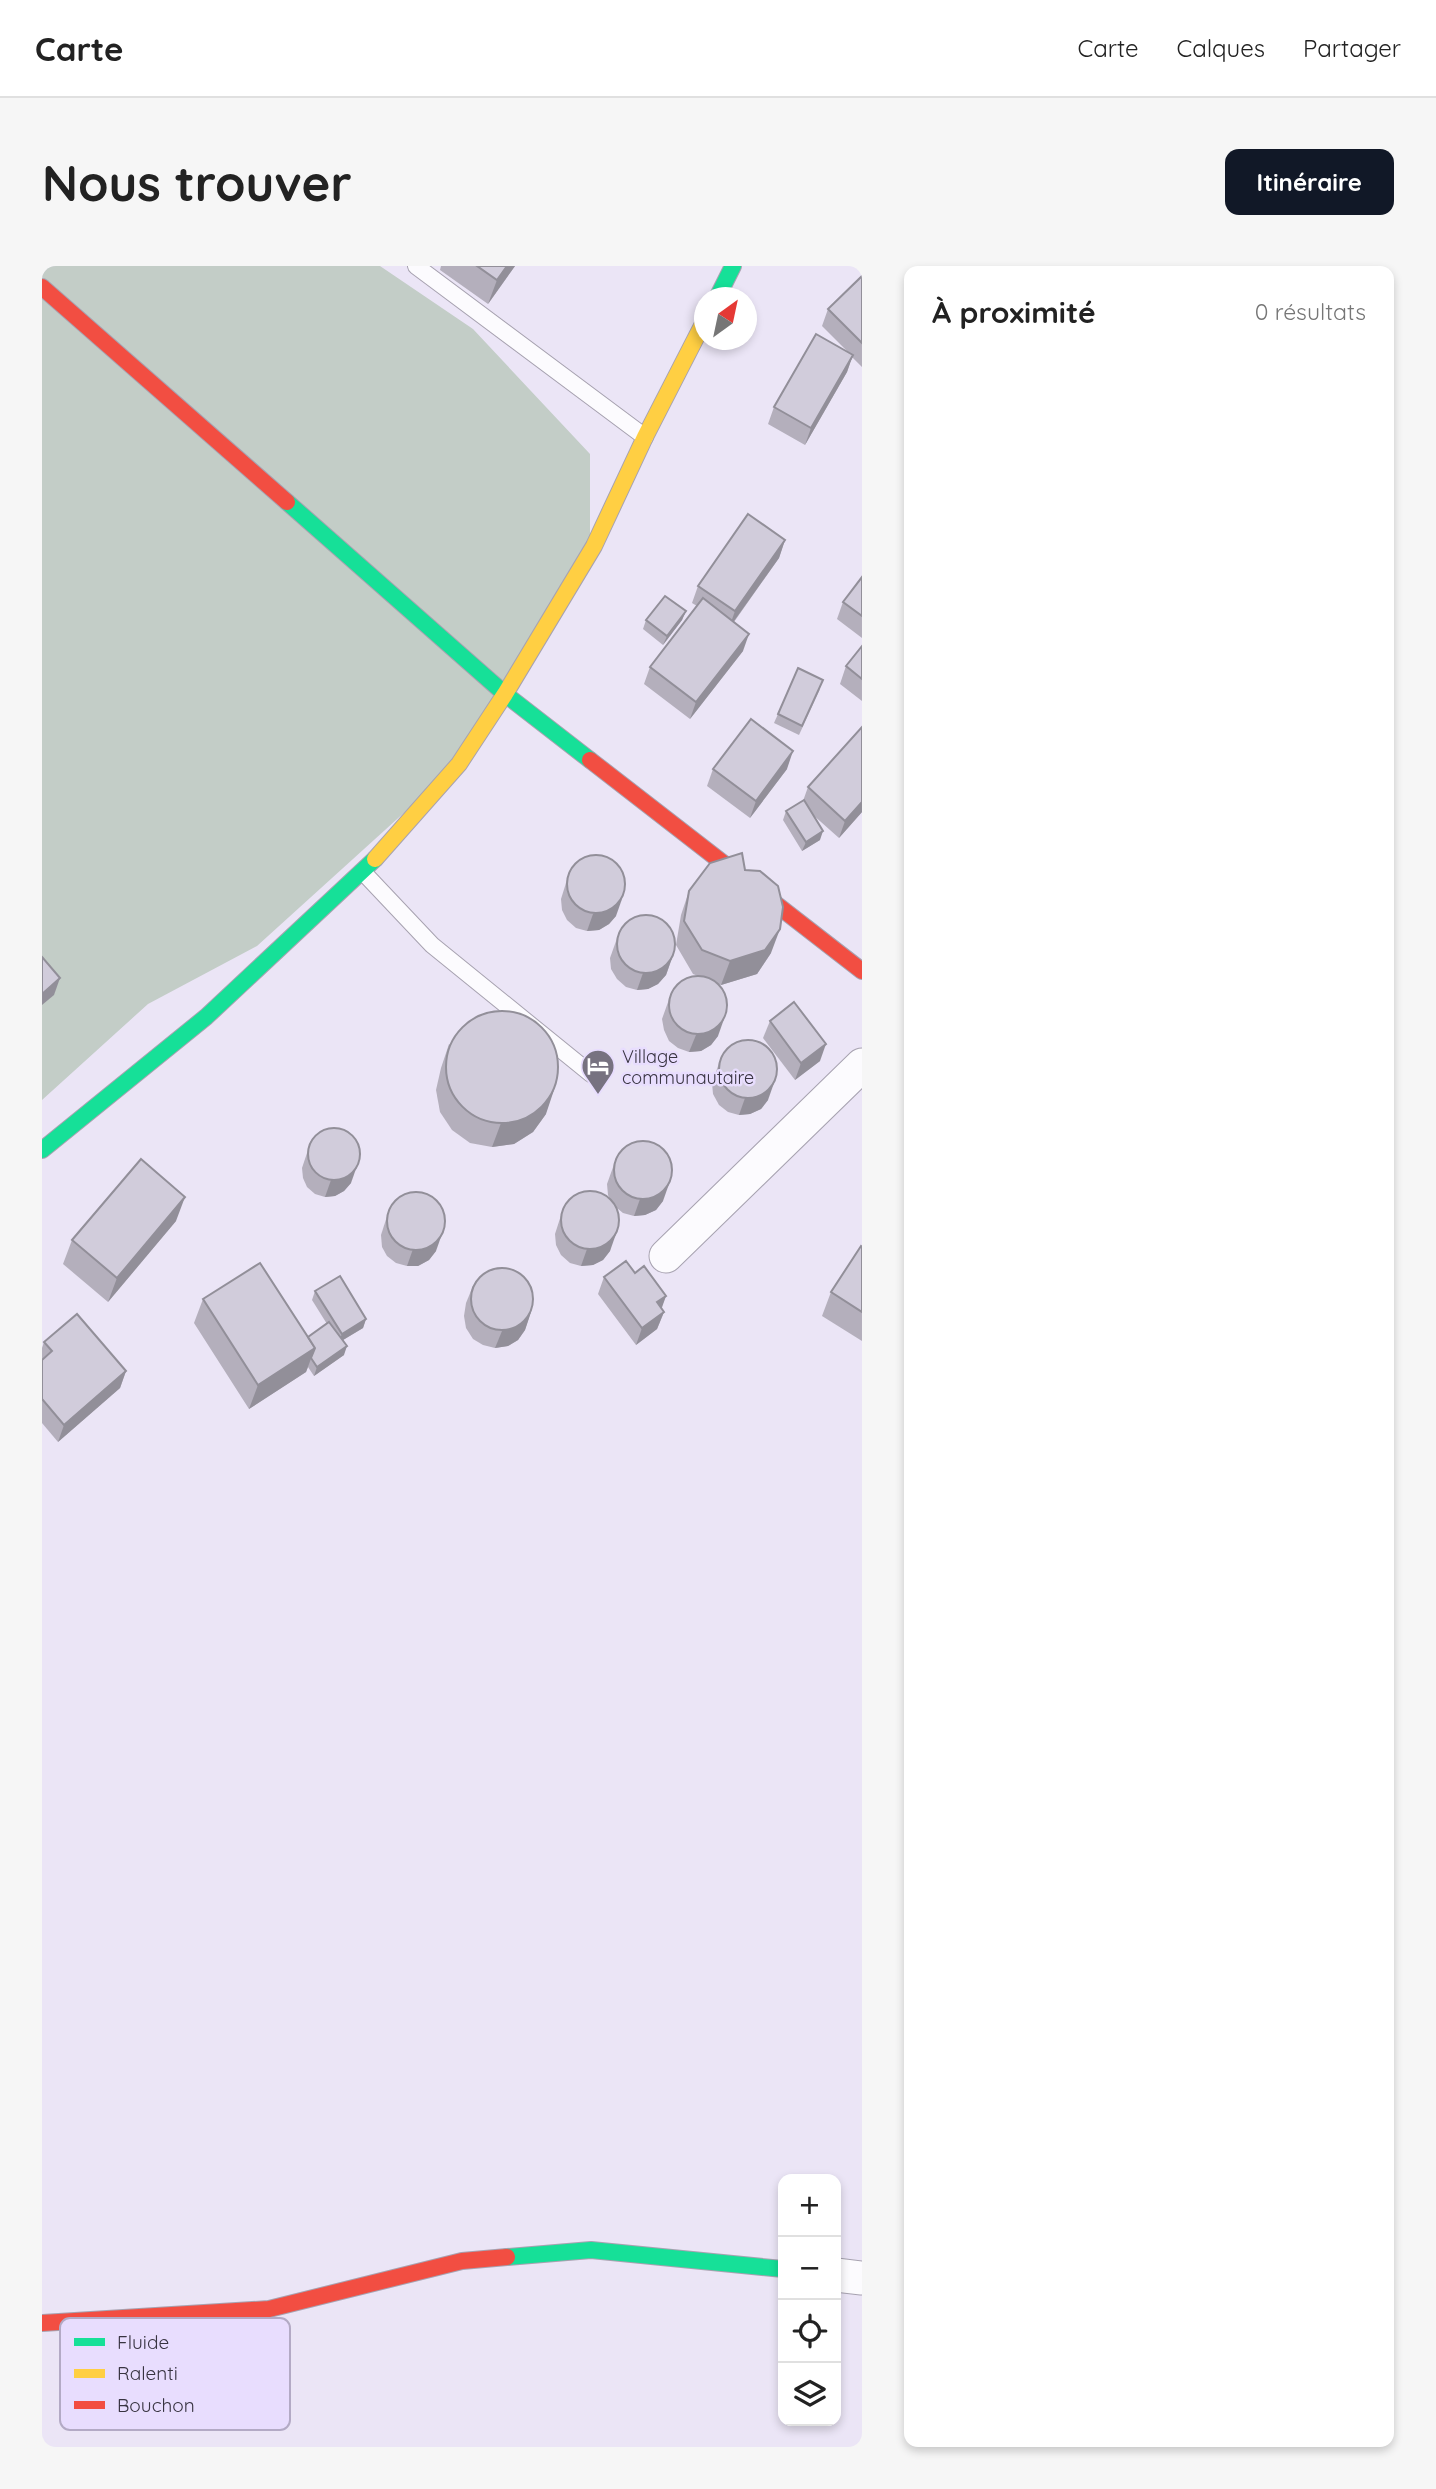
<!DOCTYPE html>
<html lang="fr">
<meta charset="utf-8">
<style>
:root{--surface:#fff;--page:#f6f6f6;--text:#222;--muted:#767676;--line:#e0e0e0;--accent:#111827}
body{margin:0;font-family:Quicksand,sans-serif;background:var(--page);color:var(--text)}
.controls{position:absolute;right:21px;bottom:21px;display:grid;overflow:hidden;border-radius:14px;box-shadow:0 4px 10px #0003}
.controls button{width:63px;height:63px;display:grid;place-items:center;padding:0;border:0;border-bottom:2px solid var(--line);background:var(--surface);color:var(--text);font:35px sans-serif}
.compass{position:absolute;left:652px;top:21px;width:63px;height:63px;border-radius:50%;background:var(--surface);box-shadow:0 4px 10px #0003;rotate:33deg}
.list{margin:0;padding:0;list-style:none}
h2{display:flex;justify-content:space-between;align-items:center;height:91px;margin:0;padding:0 28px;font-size:30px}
h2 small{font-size:23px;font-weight:400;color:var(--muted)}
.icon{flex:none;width:38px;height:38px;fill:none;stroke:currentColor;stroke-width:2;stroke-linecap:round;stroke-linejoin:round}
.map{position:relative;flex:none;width:820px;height:2181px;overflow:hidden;border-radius:14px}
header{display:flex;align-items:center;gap:42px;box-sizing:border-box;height:98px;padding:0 35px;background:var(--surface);border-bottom:2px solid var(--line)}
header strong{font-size:33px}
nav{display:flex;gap:38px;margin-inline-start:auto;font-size:24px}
.intro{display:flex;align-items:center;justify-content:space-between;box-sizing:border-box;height:168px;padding:0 42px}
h1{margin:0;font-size:49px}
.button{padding:18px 32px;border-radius:14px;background:var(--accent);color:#fff;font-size:24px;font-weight:700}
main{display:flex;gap:42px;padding:0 42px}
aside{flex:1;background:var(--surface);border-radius:14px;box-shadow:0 4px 10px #0003}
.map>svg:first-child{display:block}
.green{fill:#c3cdc7}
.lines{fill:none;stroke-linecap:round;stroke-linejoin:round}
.lane-casing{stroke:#a7a2b0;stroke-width:18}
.street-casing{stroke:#a7a2b0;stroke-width:35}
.fast-casing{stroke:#a7a2b0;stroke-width:18}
.slow-casing{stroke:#a7a2b0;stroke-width:18}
.jam-casing{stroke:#a7a2b0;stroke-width:18}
.lane{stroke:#fcfbfe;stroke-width:16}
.street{stroke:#fcfbfe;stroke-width:33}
.fast{stroke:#16e098;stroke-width:16}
.slow{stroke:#ffcf43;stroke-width:16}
.jam{stroke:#f24e42;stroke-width:16}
.wall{fill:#b4afbc}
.shaded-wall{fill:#928f99}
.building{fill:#d1ccdb;stroke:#928f99;stroke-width:2}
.labels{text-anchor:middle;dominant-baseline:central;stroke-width:5;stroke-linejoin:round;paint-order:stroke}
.poi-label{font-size:18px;fill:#383441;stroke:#e8ddfe;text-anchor:start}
.key{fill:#e8ddfe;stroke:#b3aac5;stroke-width:2}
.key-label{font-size:19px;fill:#383441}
</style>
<header>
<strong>Carte</strong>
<nav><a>Carte</a><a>Calques</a><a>Partager</a></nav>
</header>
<div class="intro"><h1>Nous trouver</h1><a class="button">Itinéraire</a></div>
<main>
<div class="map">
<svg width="820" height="2181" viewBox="0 0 820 2181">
<rect width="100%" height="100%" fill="#ebe5f6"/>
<path class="green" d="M0 0H338L431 63 548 188V275L407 506 215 680 106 738 0 834Z"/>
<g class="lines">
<defs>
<g id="lane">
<path d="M374 0 603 171"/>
<path d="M321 606 390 679 549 808"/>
</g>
<g id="street">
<path d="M624 990 820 799"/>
<path d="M794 2009 820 2012"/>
</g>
<g id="fast">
<path d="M675 32 691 0"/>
<path d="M245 236 463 428 548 494"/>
<path d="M0 884 164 751 333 593"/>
<path d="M465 1991 549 1984 741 2003"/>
</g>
<path id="slow" d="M333 593 417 498 463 428 552 280 603 171 662 56"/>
<g id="jam">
<path d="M0 21 245 236"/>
<path d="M548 494 820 705"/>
<path d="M0 2057 227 2043 420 1995 465 1991"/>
</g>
</defs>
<use href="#lane" class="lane-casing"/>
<use href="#street" class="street-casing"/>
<use href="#fast" class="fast-casing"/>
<use href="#slow" class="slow-casing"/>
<use href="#jam" class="jam-casing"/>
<use href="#lane" class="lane"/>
<use href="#street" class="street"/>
<use href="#fast" class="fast"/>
<use href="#slow" class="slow"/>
<use href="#jam" class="jam"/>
</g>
<g class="wall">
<path d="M399 0H473L446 38 398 4Z"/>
<path d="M820 10V101L810 91 805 106 763 179 726 158 732 141 805 85 780 60 786 43Z"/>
<path d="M743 274 737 292 692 356 701 385 648 453 602 418 608 401 655 340 650 337 656 320Z"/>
<path d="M820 311V372L795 353 801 336Z"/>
<path d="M644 345 640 354 621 379 601 363 604 354Z"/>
<path d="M820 380V435L798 418 804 400Z"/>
<path d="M778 423 757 469 732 457 736 448Z"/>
<path d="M671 503H745L708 552 665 520Z"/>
<path d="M766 521 820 546 797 572 770 548 778 574 760 585 741 554 744 545 761 535Z"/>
<path d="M528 604 574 650 567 658 557 664 545 665 534 662 525 654 520 644 519 633Z"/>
<path d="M703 604 729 687 715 708 679 719 676 718V770L669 779 659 785 647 786 636 782 627 775 622 764 620 753 630 725 656 710 651 708 634 679 639 649 647 625Z"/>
<path d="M578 664 630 692 624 709 616 718 606 723 595 724 584 721 575 713 569 703 568 692Z"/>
<path d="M728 755 778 795 753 814 721 772Z"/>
<path d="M407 778 504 848 491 866 472 878 450 881 428 877 410 864 398 846 394 824 399 802Z"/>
<path d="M680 789 726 834 719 843 708 848 697 849 686 846 677 839 671 828 670 817Z"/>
<path d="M269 875 309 917 302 925 293 930 283 931 273 928 265 921 261 912 260 902Z"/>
<path d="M575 890 621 935 614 944 603 949 592 950 581 947 575 942 568 985 561 994 551 999 539 1000 528 997 519 989 514 979 513 968 522 940 568 933 566 929 565 918Z"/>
<path d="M348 941 394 985 387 994 376 1000H365L354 997 345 990 340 981 339 969Z"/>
<path d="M134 955 66 1036 21 998 30 974Z"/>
<path d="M820 981V1075L780 1050 789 1026Z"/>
<path d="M593 1007 624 1030 619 1042 622 1046 615 1063 594 1079 556 1028 562 1011Z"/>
<path d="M431 1020 489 1046 483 1064 476 1074 466 1080 453 1082 441 1079 431 1073 424 1062 422 1050 424 1037Z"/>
<path d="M273 1025 324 1053 321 1062 301 1074 302 1089 272 1110 266 1101 264 1106 207 1143 152 1057 161 1033 266 1071 285 1058 270 1034Z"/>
<path d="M2 1076 84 1105 78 1122 16 1176 0 1157V1082Z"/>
</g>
<g class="shaded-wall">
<path d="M465 0H473L446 38 455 14Z"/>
<path d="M811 89 805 106 763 179 769 162Z"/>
<path d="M743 274 737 292 687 362 693 345Z"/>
<path d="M644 345 640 354 621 379 625 370Z"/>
<path d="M707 368 701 385 648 453 654 436Z"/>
<path d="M751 485 745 503 708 552 714 535Z"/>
<path d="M820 536V546L797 572 803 555Z"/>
<path d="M781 565 778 574 760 585 764 576Z"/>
<path d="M580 633 574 650 567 658 557 664 545 665 551 648Z"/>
<path d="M738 663 729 687 715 708 679 719 688 695Z"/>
<path d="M630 692 624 709 616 718 606 723 595 724 601 707Z"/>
<path d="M18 712 12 729 0 739V728Z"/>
<path d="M682 753 676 770 669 779 659 785 647 786 654 769Z"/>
<path d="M784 778 778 795 753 814 759 797Z"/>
<path d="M732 817 726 834 719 843 708 848 697 849 703 832Z"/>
<path d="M512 824 504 848 491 866 472 878 450 881 459 857Z"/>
<path d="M315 900 309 917 302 925 293 930 283 931 289 914Z"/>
<path d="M627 918 621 935 614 944 603 949 592 950 598 933Z"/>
<path d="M143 931 134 955 66 1036 75 1012Z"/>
<path d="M400 968 394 985 387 994 376 1000H365L371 983Z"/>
<path d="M574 968 568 985 561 994 551 999 539 1000 545 983Z"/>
<path d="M624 1030 618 1047 615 1036Z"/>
<path d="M489 1046 483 1064 476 1074 466 1080 453 1082 460 1065Z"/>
<path d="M622 1046 615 1063 594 1079 600 1062Z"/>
<path d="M324 1053 321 1062 296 1077 300 1068Z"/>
<path d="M305 1080 302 1089 272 1110 275 1101Z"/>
<path d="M273 1082 264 1106 207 1143 216 1119Z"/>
<path d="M84 1105 78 1122 16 1176 22 1159Z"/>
</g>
<g class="building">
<path d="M435 0H465L455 14Z"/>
<path d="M820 10V77L786 43Z"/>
<path d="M774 68 811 89 769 162 732 141Z"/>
<path d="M706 248 743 274 693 345 656 320Z"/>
<path d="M820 311V350L801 336Z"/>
<path d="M623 330 644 345 625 370 604 354Z"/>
<path d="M661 332 707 368 654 436 608 401Z"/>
<path d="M820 380V413L804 400Z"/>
<path d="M756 402 781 414 760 460 736 448Z"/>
<path d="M709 453 751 485 714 535 671 503Z"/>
<path d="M820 461V536L803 555 766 521Z"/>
<path d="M762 534 781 565 764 576 744 545Z"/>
<path d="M700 587 703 604 718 605 736 620 741 641 738 663 723 684 688 695 660 684 642 655 647 625 668 597Z"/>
<circle cx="554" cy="618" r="29"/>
<circle cx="604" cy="678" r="29"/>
<path d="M0 691 18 712 0 728Z"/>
<circle cx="656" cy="739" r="29"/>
<path d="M752 736 784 778 759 797 728 755Z"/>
<circle cx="460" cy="801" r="56"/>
<circle cx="706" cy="803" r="29"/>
<circle cx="292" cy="888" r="26"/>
<circle cx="601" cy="904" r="29"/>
<path d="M99 893 143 931 75 1012 30 974Z"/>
<circle cx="548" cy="954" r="29"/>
<circle cx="374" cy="955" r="29"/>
<path d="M819 980 820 981V1046L789 1026Z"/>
<path d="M584 995 593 1007 602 1000 624 1030 615 1036 622 1046 600 1062 562 1011Z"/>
<path d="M218 997 273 1082 216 1119 161 1033Z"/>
<circle cx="460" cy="1033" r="31"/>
<path d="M298 1010 324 1053 300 1068 273 1025Z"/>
<path d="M35 1048 84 1105 22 1159 0 1133V1094L10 1085 2 1076Z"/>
<path d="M287 1056 305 1080 275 1101 269 1092 273 1082 266 1071Z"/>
</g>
<defs>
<symbol id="hotel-pin" viewBox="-11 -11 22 30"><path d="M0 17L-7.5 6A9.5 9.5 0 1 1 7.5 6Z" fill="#777280" stroke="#e8ddfe"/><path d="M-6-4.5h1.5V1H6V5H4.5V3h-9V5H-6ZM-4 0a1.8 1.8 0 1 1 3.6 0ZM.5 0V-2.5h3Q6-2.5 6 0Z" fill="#fff"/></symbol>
</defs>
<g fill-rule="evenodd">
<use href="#hotel-pin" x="537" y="781" width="38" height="52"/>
</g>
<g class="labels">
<g class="poi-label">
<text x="580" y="790">Village<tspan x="580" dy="21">communautaire</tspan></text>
</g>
</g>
<rect x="18" y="2052" width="230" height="112" rx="10" class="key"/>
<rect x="32" y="2072" width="31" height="8" fill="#16e098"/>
<rect x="32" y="2103" width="31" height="9" fill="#ffcf43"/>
<rect x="32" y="2135" width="31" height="8" fill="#f24e42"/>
<g class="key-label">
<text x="75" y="2083">Fluide</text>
<text x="75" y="2114">Ralenti</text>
<text x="75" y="2146">Bouchon</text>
</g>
</svg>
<div class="controls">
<button>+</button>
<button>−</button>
<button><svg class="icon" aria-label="locate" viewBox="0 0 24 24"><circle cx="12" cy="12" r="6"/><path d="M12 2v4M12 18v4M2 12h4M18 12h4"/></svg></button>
<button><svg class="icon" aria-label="layers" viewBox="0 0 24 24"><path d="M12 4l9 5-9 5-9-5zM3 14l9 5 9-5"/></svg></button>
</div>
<svg class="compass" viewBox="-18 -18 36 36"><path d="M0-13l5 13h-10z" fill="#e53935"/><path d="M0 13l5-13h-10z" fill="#767676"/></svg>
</div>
<aside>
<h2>À proximité<small>0 résultats</small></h2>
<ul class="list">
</ul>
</aside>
</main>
